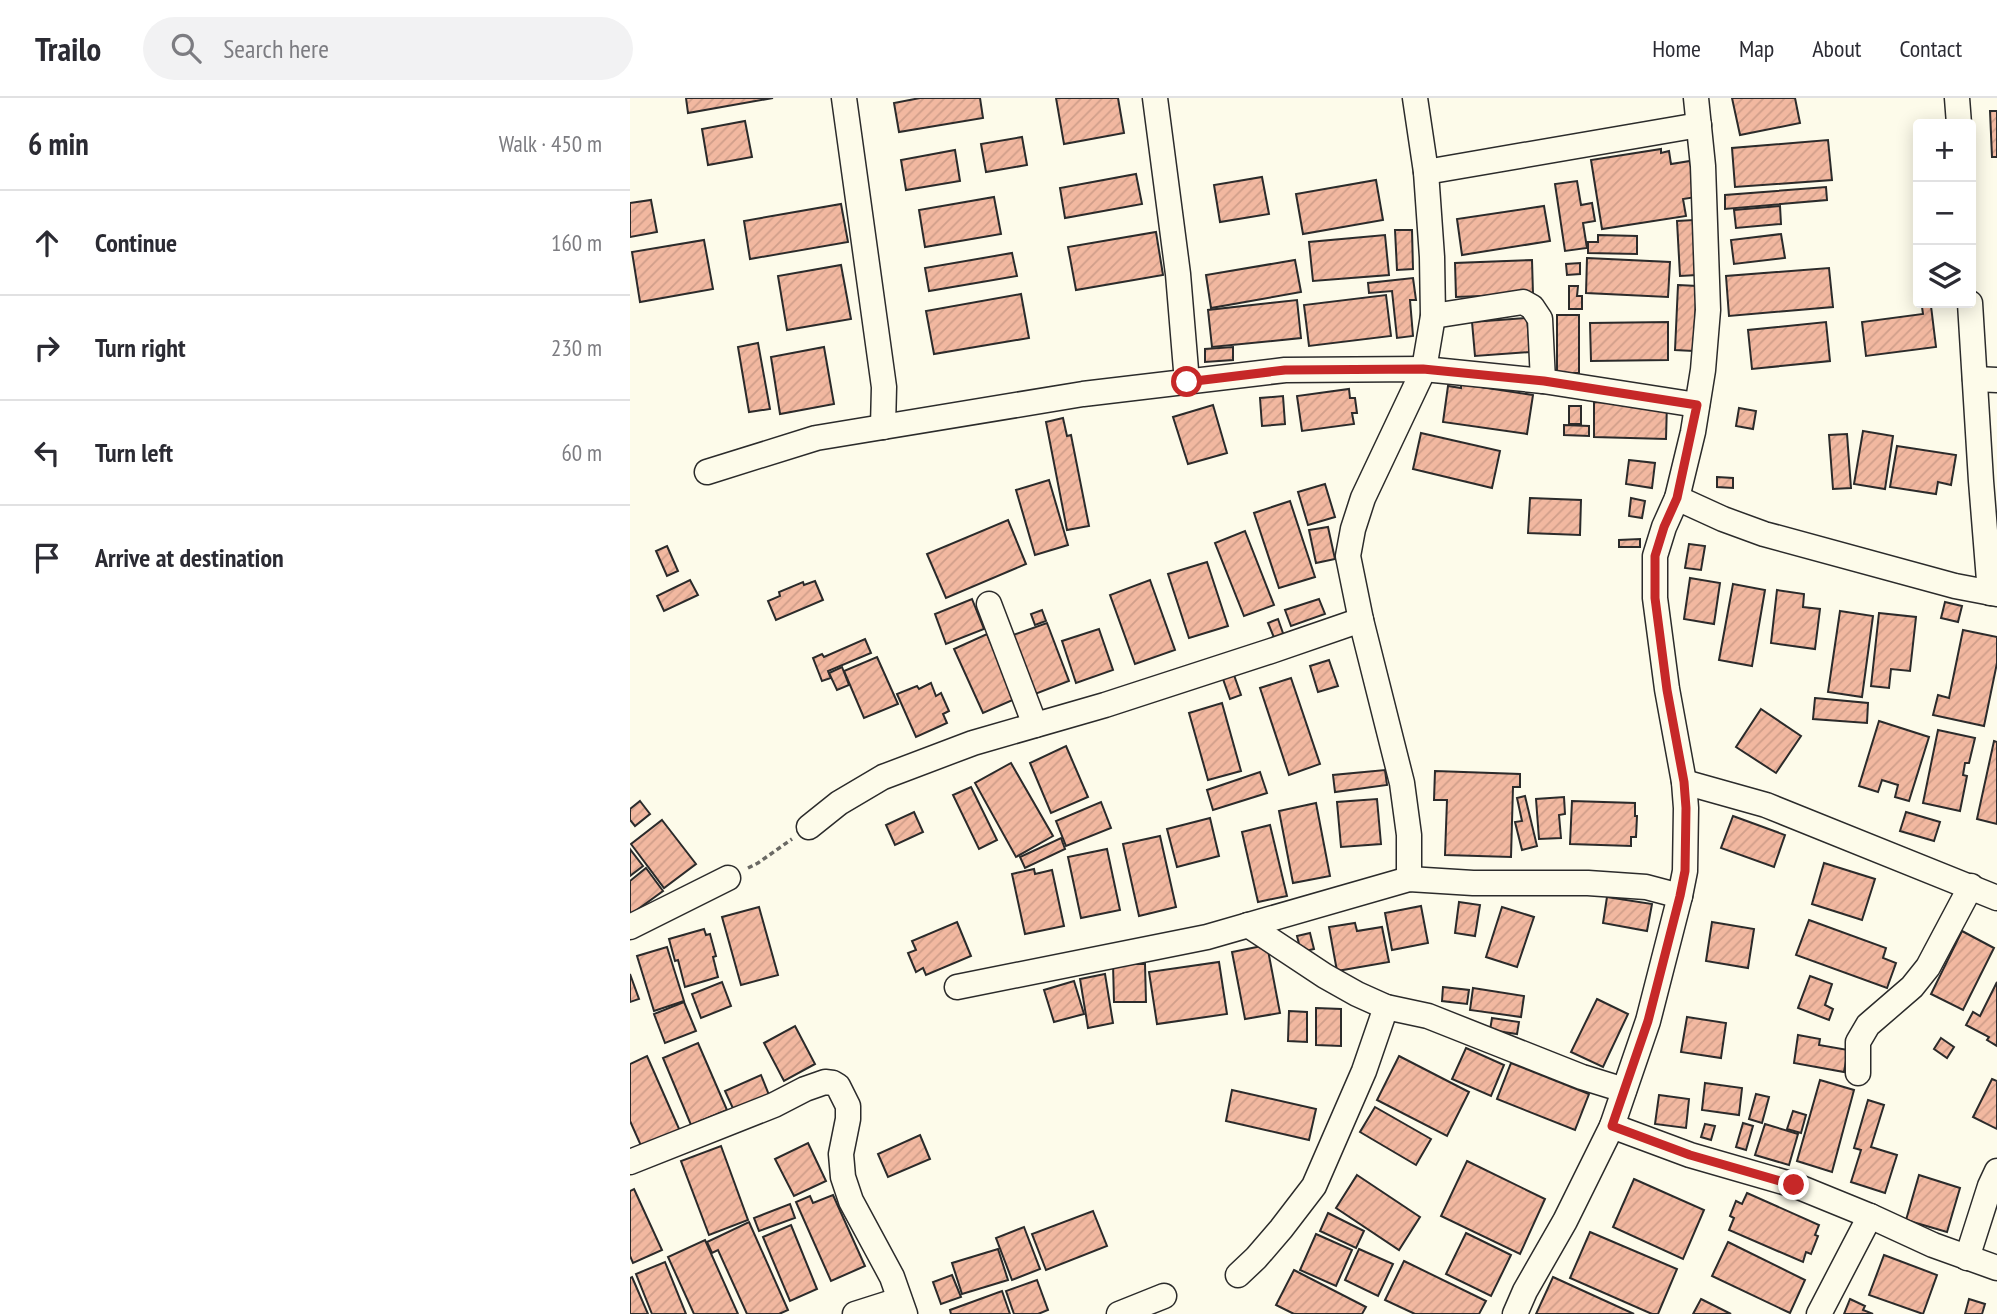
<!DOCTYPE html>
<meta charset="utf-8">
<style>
:root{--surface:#fff;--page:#f2f2f3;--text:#2b2b33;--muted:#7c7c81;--line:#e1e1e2}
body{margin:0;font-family:"PT Sans Narrow",sans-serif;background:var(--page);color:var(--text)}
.controls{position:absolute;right:21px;top:21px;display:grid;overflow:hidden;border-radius:7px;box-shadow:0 4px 18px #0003}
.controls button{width:63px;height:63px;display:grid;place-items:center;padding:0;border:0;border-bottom:2px solid var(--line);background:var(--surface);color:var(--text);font:35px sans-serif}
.stop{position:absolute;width:21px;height:21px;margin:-16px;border:5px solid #c62828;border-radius:50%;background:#fff}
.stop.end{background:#c62828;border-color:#fff;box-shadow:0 2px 7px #0008}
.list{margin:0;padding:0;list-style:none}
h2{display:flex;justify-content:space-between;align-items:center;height:91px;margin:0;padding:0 28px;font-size:30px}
h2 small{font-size:23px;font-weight:400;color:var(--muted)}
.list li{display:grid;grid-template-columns:46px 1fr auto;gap:21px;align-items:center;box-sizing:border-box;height:105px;padding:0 28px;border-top:2px solid var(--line)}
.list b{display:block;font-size:26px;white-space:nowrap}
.list em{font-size:23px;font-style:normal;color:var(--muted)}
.icon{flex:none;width:38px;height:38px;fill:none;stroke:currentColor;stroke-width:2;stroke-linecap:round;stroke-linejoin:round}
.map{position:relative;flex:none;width:1367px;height:1216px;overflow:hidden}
header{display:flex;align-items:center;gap:42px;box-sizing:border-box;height:98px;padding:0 35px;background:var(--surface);border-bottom:2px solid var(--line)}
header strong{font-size:33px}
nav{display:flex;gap:38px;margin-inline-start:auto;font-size:24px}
.search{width:490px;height:63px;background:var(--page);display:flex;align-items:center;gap:18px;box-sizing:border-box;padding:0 24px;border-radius:38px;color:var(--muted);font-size:26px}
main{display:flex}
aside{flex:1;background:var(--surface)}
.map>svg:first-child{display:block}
.building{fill:url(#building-hatch);stroke:#2b2b2b;stroke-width:2}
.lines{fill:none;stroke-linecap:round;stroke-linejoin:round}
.minor-casing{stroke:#2b2b2b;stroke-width:27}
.path{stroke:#6a6964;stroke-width:3.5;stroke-dasharray:5 3.5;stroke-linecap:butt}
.minor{stroke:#fdfbea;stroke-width:24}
.route{stroke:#c62828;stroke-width:9}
</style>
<header>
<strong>Trailo</strong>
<div class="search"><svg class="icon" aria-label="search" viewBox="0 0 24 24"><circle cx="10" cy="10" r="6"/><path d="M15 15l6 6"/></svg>Search here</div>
<nav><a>Home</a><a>Map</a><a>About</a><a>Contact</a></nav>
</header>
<main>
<aside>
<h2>6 min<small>Walk · 450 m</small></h2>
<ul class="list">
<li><svg class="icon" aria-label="ahead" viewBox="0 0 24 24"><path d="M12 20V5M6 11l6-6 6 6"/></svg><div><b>Continue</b></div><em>160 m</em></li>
<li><svg class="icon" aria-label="right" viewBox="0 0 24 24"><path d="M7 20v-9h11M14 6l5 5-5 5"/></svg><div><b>Turn right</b></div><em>230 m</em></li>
<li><svg class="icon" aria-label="left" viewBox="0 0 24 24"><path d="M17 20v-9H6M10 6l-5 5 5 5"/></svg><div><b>Turn left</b></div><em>60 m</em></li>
<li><svg class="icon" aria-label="arrive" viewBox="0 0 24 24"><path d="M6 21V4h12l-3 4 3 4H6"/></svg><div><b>Arrive at destination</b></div></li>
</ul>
</aside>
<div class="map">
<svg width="1367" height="1216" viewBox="0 0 1367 1216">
<defs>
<pattern id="building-hatch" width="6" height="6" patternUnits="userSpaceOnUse" patternTransform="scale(1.75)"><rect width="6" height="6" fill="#f2b8a0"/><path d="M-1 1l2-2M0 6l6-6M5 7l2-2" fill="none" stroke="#d09e8a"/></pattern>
</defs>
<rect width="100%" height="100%" fill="#fdfbea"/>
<g class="building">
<path d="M56 0H143L58 15Z"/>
<path d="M290 0H350L353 20 269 34 264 5Z"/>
<path d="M426 0H488L494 35 434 46Z"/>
<path d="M1102 0H1165L1170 25 1110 37Z"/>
<path d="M1360 13H1367V59H1362Z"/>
<path d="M115 23 122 59 78 67 72 31Z"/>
<path d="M392 39 397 67 356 74 351 46Z"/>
<path d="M1198 42 1202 82 1105 89 1102 50Z"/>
<path d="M1031 51V55L1039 53 1041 66 1060 63 1066 99 1053 101 1056 118 972 131 961 62Z"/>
<path d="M325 52 330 83 276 92 271 62Z"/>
<path d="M506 76 512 106 435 120 430 90Z"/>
<path d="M632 79 639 116 590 124 584 87Z"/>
<path d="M746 82 753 122 673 136 666 96Z"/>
<path d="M947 83 951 107 962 105 965 123 953 125 957 150 935 153 925 86Z"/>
<path d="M1196 89 1197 102 1095 111V97Z"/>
<path d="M364 99 371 136 295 149 289 112Z"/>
<path d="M21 102 27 134 0 139V105Z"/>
<path d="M211 106 218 144 120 161 114 123Z"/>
<path d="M914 108 920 143 832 157 827 121Z"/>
<path d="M1150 108 1151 126 1106 130 1104 112Z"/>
<path d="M1064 122 1067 177 1050 178 1047 123Z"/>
<path d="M765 132H782L783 171 767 172Z"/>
<path d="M526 134 533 177 446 192 438 149Z"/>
<path d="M1151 136 1155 160 1104 166 1101 142Z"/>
<path d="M755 137 759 177 683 183 679 144Z"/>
<path d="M968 137 1007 138V156L958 155V144H968Z"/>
<path d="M74 142 83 191 10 204 2 154Z"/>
<path d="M382 155 387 178 299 193 295 170Z"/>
<path d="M957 160 1040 164 1038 199 956 195Z"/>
<path d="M665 162 671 194 581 210 576 177Z"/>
<path d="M902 162 903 196 826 199 825 165Z"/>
<path d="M950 165V176L937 177 936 166Z"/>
<path d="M211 167 221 221 157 232 148 178Z"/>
<path d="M1199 170 1203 209 1099 218 1096 178Z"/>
<path d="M783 180 786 202H780L783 238 767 240 762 193 739 195 738 185Z"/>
<path d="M1048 187 1067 188 1063 253 1045 252Z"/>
<path d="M939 188H948L947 198H952V211H939Z"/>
<path d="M391 196 399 240 304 256 296 213Z"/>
<path d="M756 197 761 238 679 248 674 207Z"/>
<path d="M667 202 671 240 582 249 578 212Z"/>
<path d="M1301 208 1306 249 1236 258 1232 224 1293 216 1292 209Z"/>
<rect x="927" y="217" width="22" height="58"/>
<path d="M897 220 900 254 845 258 842 224Z"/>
<path d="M1038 224V262L961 263 960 225Z"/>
<path d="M1196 224 1200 263 1122 271 1118 232Z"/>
<path d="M128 245 140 311 119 314 108 249Z"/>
<path d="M194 249 204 306 150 316 141 259Z"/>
<path d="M603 249V262L575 264V251Z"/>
<path d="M831 286 903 297 897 336 813 324 818 288 831 290Z"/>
<path d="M719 291 720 300H725L727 315H722L724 326 672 333 667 298Z"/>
<path d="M653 298 655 326 632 328 630 300Z"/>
<path d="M964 304 1037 305 1036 341 964 339Z"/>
<path d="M583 307 597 355 558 366 543 319Z"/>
<rect x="939" y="308" width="12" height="18"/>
<path d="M1109 310 1126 313 1123 331 1106 328Z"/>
<path d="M433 320 437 338 441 337 459 428 437 432 416 324Z"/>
<path d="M934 327 959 328V338L934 337Z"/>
<path d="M1233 333 1263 338 1255 391 1224 386Z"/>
<path d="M791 335 870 353 862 390 783 371Z"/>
<path d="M1217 336 1221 390 1203 391 1199 337Z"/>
<path d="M1267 348 1326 357 1321 387 1308 384 1306 396 1260 389Z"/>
<path d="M999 362 1025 365 1022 390 996 386Z"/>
<path d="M1087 379 1103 380V390L1087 389Z"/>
<path d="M419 382 438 447 405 457 386 392Z"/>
<path d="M695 386 705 419 678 427 668 394Z"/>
<path d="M900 400 951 402 950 437 898 435Z"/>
<path d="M1001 400 1015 403 1012 420 999 418Z"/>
<path d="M660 403 685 479 649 490 624 415Z"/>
<path d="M378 422 396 466 316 500 297 456Z"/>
<path d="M698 429 705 461 686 465 679 432Z"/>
<path d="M615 433 644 507 614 518 585 445Z"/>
<path d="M1010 441V449H989V442Z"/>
<path d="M1059 446 1075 448 1071 472 1055 470Z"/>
<path d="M37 448 48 473 37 478 26 453Z"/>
<path d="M577 464 598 528 559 540 538 476Z"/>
<path d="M1060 480 1090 485 1084 526 1054 521Z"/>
<path d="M60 482 68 497 34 513 27 498Z"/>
<path d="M520 482 545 552 505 566 480 497Z"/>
<path d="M185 483 193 502 146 522 138 503 150 498 149 494 173 484 174 487Z"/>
<path d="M1103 486 1135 492 1122 568 1089 562Z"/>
<path d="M1147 492 1174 496 1173 509 1190 511 1185 551 1141 545Z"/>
<path d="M342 501 354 531 316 546 305 516Z"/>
<path d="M689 501 695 516 661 528 655 512Z"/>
<path d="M1315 504 1332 508 1328 524 1311 520Z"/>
<path d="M412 512 416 523 405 527 401 516Z"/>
<path d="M1210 513 1243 518 1232 599 1198 594Z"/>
<path d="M1249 515 1286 519 1280 573 1261 571 1259 590 1241 588Z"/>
<path d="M648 521 654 538 645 542 638 525Z"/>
<path d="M417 525 439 583 405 596 383 537Z"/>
<path d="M469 531 483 572 446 585 432 543Z"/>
<path d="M1333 532 1367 539V565L1354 628 1303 617 1308 597 1319 600Z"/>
<path d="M357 536 385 601 353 615 324 551Z"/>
<path d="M235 541 241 555 198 573 201 580 192 583 183 560 192 556 194 559Z"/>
<path d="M247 559 268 606 234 620 214 573Z"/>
<path d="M699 562 708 588 688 594 680 568Z"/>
<path d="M212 569 219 587 207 592 199 575Z"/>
<path d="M604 577 611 597 600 601 593 581Z"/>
<path d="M661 580 690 666 659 677 630 590Z"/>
<path d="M301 585 306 598 311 595 319 613 313 616 317 625 286 639 267 596 287 588 289 591Z"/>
<path d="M1185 600 1238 605 1237 625 1183 621Z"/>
<path d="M592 605 611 673 578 682 559 615Z"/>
<path d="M1131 611 1171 638 1146 675 1106 649Z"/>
<path d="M1249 623 1299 639 1279 703 1265 699 1268 687 1252 682 1248 694 1229 688Z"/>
<path d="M1308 632 1345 640 1339 665H1335L1333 677 1337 678 1330 713 1293 705Z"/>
<path d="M1364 643 1367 644V726L1347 721Z"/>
<path d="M436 648 458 699 421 715 400 665Z"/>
<path d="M381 665 423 738 386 759 345 685Z"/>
<path d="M755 672 757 687 705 694 703 677Z"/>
<path d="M805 673 890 676V689H883L881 759 815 757 817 702H804Z"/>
<path d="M630 674 637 695 583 712 577 692Z"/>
<path d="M341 689 367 742 349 751 323 697Z"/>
<path d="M895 698 907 748 892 752 885 724 892 723 887 700Z"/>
<path d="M934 699 935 716 929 717 931 740 909 741 906 701Z"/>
<path d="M747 701 751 746 711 749 707 704Z"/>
<path d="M10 703 20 716 5 728 0 722V711Z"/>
<path d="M942 703 1005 705V718H1007L1006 739H1001V748L940 746Z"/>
<path d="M471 704 481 730 436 748 426 723Z"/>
<path d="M686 705 700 778 663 785 649 713Z"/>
<path d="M284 714 293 734 265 747 256 727Z"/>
<path d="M1276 714 1310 724 1304 743 1270 733Z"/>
<path d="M1103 718 1155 737 1144 769 1091 750Z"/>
<path d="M580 720 589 758 547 769 537 731Z"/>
<path d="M32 722 66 766 34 790 1 746Z"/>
<path d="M640 727 657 798 628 804 612 734Z"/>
<path d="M530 738 546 809 509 818 493 746Z"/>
<path d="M431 740 435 751 395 770 390 759Z"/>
<path d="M0 751 13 768 0 778Z"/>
<path d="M477 751 490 812 451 820 438 759Z"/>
<path d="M1194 765 1245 781 1232 822 1182 806Z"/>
<path d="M16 770 33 793 0 817V783Z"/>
<path d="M404 771 405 776 422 772 434 828 395 836 382 776Z"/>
<path d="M977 799 1022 806 1017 833 973 825Z"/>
<path d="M829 804 850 807 845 838 825 835Z"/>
<path d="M791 808 798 845 762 852 755 815Z"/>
<path d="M129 809 148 877 111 887 92 819Z"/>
<path d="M872 809 904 819 887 869 856 859Z"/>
<path d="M1179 822 1256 850 1253 860 1266 865 1257 890 1166 857Z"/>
<path d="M327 824 341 858 296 877 293 870 286 874 278 855 286 852 282 843Z"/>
<path d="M1082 824 1124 831 1118 870 1076 863Z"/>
<path d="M725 825 727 833 752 829 759 864 707 873 699 829Z"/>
<path d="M74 831 76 837 80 836 86 858 83 859 88 879 55 889 48 862 45 863 39 841Z"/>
<path d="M1332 833 1364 850 1333 912 1301 896Z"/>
<path d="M680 835 684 851 671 854 667 838Z"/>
<path d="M637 847 650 915 615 921 602 854Z"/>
<path d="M37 849 54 903 24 913 7 858Z"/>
<path d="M589 864 597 916 527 926 519 874Z"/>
<path d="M483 866H515L516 904H484Z"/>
<path d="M0 876 9 901 0 904Z"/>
<path d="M475 876 483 925 458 930 450 881Z"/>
<path d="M1180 878 1202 886 1195 907 1203 911 1199 922 1168 910Z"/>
<path d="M444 883 454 916 424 924 414 892Z"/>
<path d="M92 884 101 908 71 920 62 896Z"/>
<path d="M1367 884V948L1357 942 1359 939 1336 927 1343 914 1350 918Z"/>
<path d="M813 889 839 892 837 906 812 903Z"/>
<path d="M843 890 894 898 891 919 840 912Z"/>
<path d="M967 901 998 916 973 969 941 954Z"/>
<path d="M54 904 66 933 35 945 24 916Z"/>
<path d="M686 910 711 911V948L686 947Z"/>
<path d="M659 913 677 914V944L658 943Z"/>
<path d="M1057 919 1096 925 1091 960 1051 954Z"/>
<path d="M862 920 889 924 887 936 860 932Z"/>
<path d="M165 928 185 966 154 983 134 945Z"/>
<path d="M1168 937 1190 941 1189 947 1218 952 1214 974 1164 965Z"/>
<path d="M1311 940 1324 949 1317 960 1304 951Z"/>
<path d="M68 945 97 1012 61 1027 33 960Z"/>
<path d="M836 950 874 967 861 998 822 981Z"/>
<path d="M17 958 50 1033 12 1050 0 1023V966Z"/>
<path d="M769 958 839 994 817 1038 747 1002Z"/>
<path d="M881 965 959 996 945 1032 867 1001Z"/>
<path d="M131 977 141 1002 106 1017 95 993Z"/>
<path d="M1362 981 1367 983V1031L1343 1019Z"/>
<path d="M1190 982 1224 992 1202 1074 1167 1063Z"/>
<path d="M1075 985 1112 990 1109 1017 1072 1012Z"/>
<path d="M602 992 686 1011 679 1042 596 1023Z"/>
<path d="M1126 996 1139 999 1132 1025 1119 1021Z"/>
<path d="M1029 997 1059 1001 1056 1030 1025 1026Z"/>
<path d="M1238 1002 1254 1007 1241 1049 1267 1057 1255 1095 1221 1084 1231 1052 1224 1050Z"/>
<path d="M745 1009 801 1041 786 1067 730 1034Z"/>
<path d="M1163 1013 1176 1017 1171 1035 1157 1031Z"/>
<path d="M1113 1025 1123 1028 1116 1052 1106 1049Z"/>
<path d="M1075 1026 1085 1028 1081 1042 1071 1039Z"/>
<path d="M1135 1026 1168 1036 1159 1067 1125 1057Z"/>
<path d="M290 1037 300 1061 258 1079 248 1056Z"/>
<path d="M178 1045 196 1083 164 1098 145 1061Z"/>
<path d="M91 1048 118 1122 79 1137 51 1063Z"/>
<path d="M837 1063 915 1101 890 1156 811 1118Z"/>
<path d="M727 1077 790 1119 769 1152 706 1110Z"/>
<path d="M1289 1077 1330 1090 1317 1134 1276 1122Z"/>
<path d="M1004 1081 1074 1112 1053 1161 983 1129Z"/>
<path d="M4 1091 32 1152 3 1165 0 1158V1093Z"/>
<path d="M1117 1095 1189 1127 1185 1137 1188 1138 1181 1156 1176 1154 1173 1164 1099 1132 1104 1120 1100 1118 1106 1103 1112 1106Z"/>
<path d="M203 1097 235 1168 201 1183 166 1104 180 1098 183 1105Z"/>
<path d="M160 1106 165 1120 129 1133 124 1120Z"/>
<path d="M463 1113 477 1148 416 1172 402 1136Z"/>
<path d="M698 1115 734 1133 726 1150 690 1133Z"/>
<path d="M119 1124 158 1212 149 1216H117L88 1152 82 1155 77 1144Z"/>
<path d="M161 1127 187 1191 160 1203 133 1139Z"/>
<path d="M394 1129 410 1171 382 1182 366 1140Z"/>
<path d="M960 1134 1047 1171 1028 1216H1022L940 1180Z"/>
<path d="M836 1135 881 1157 861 1198 816 1176Z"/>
<path d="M686 1136 722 1152 706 1188 670 1172Z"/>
<path d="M75 1142 108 1216H64L38 1159Z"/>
<path d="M1098 1144 1175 1182 1160 1215 1082 1178Z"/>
<path d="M368 1151 378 1182 332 1196 322 1165Z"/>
<path d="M729 1151 763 1166 748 1198 715 1182Z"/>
<path d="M1254 1157 1307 1177 1293 1216 1239 1197Z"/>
<path d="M774 1163 856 1203 849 1216H785L755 1202Z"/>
<path d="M35 1164 56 1216H22L6 1176Z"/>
<path d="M664 1172 736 1209 732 1216H664L646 1207Z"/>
<path d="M322 1177 331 1199 311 1206 303 1184Z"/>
<path d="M2 1179 18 1216H0V1180Z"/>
<path d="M923 1179 1004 1216H906Z"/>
<path d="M407 1182 418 1212 408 1216H384L376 1193Z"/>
<path d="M372 1193 380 1216H321L320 1212Z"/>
<path d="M1071 1201 1101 1216H1063Z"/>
<path d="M1220 1201 1235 1208 1233 1212 1243 1216H1214Z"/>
<path d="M1339 1201 1355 1206 1352 1216H1335Z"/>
</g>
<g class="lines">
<defs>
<g id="minor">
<path d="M214 0 254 289 253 329"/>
<path d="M525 0 548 176 557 284"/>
<path d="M1327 0 1329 26"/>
<path d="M796 74 1069 27"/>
<path d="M1340 205 1351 383 1360 495"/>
<path d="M803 218 893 204 902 209 910 221 913 283"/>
<path d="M1345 281 1367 282"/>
<path d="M77 374 186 340 453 296 655 272 794 271 913 283 1067 307"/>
<path d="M1047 400 1093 421 1134 436 1325 488 1367 496"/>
<path d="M359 506 405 627"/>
<path d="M1054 684 1136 707 1367 800"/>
<path d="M179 729 209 705 253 679 343 645 475 607 641 553 731 522"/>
<path d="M779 781V737L772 685 731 522 718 458 723 431 733 400 794 271 803 218 802 159 796 74 785 0"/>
<path d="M618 827 695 878 727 896 756 909 798 918 952 979 994 992"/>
<path d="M0 829 98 780"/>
<path d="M327 889 577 839 779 781 843 785H958L1016 789 1050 798"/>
<path d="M1228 975V944L1238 927 1282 889 1298 869 1341 788"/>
<path d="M982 1028 1060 1057 1164 1087 1240 1118 1303 1147 1367 1170"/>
<path d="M0 1064 144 1007 175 991 195 984 203 985 208 988 218 1008V1021L211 1056 213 1079 221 1103 262 1179 275 1216"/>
<path d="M1337 1160 1360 1088 1367 1073"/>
<path d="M608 1177 626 1160 651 1131 684 1088 734 973 756 909"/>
<path d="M225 1216 269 1202"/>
<path d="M489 1216 534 1198"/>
<path d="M885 1216 895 1193 935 1123 982 1028 1018 923 1050 798 1055 773 1056 710 1054 684 1037 591 1025 500V458L1034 429 1047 400 1063 334 1073 272 1078 212 1073 68 1066 0"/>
<path d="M1189 1216 1240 1118"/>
</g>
</defs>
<use href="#minor" class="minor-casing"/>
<path class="path" d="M118 770 128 765 162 741"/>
<use href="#minor" class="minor"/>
</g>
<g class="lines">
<path class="route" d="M557 284 655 272 793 271 914 283 1067 307 1047 400 1034 429 1025 458V500L1037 592 1054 684 1056 710 1055 773 1050 798 1018 923 982 1028 1060 1057 1164 1087"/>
</g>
</svg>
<div class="controls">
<button>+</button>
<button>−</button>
<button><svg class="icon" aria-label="layers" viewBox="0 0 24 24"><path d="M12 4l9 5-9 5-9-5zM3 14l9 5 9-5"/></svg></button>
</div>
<div class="stop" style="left:557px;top:284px"></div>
<div class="stop end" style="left:1164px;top:1087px"></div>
</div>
</main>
